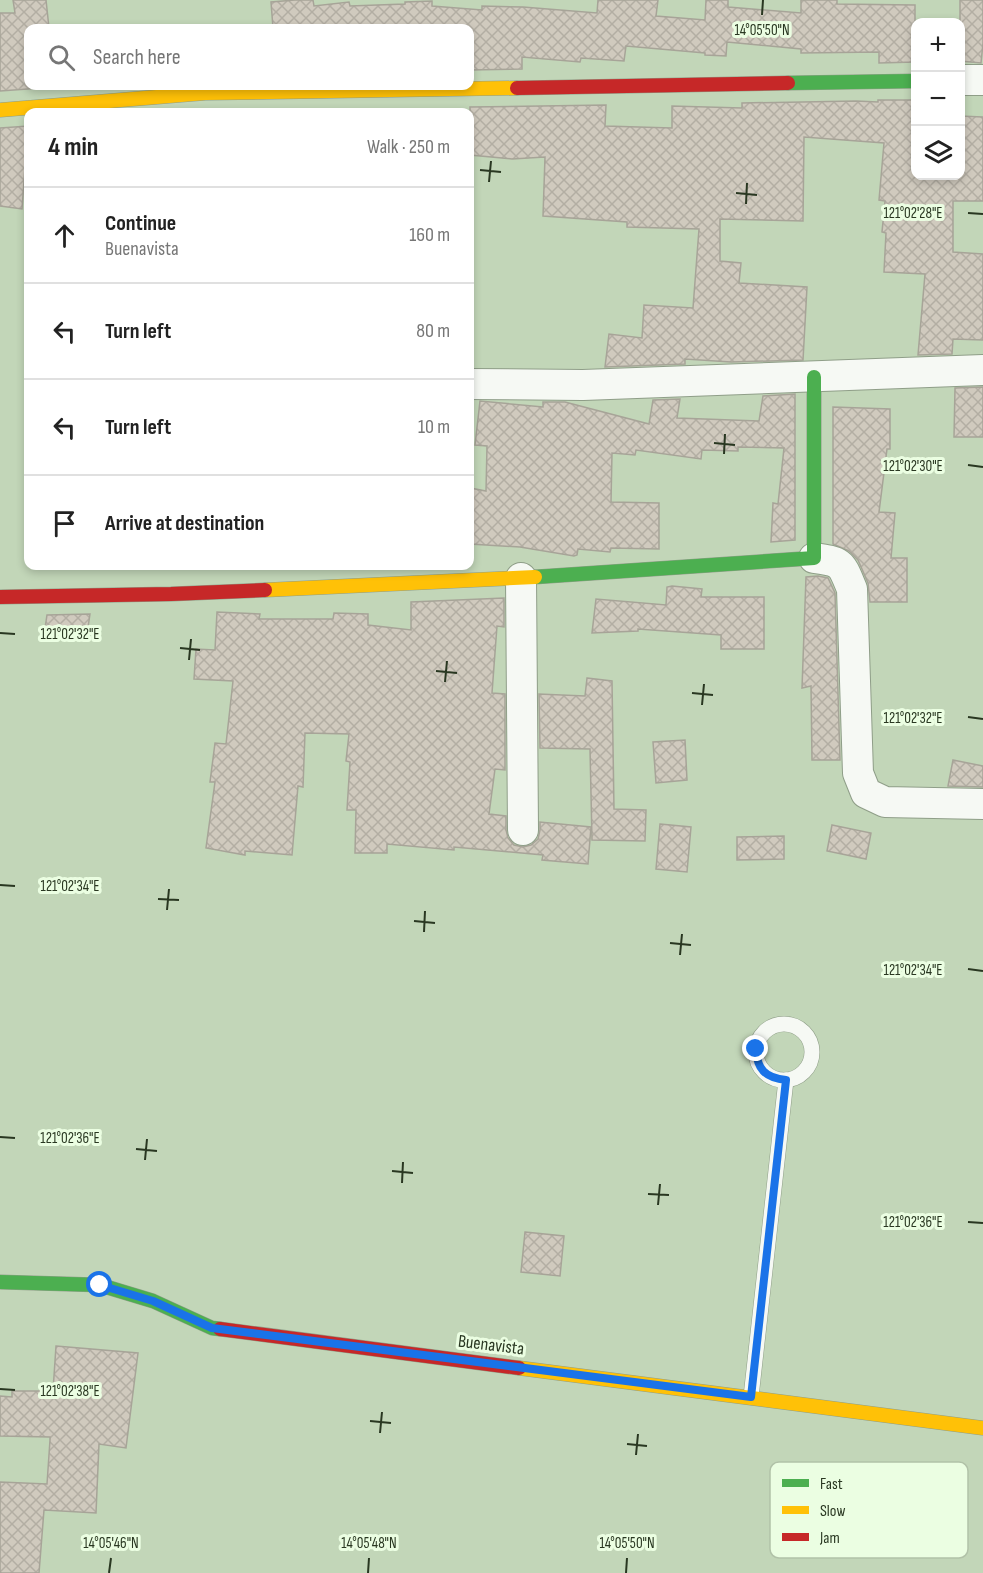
<!DOCTYPE html>
<meta charset="utf-8">
<style>
:root{--surface:#fff;--page:#f6f6f6;--text:#222;--muted:#767676;--line:#e0e0e0}
body{margin:0;font-family:"Sofia Sans Condensed",sans-serif;background:var(--page);color:var(--text)}
.controls{position:absolute;right:18px;top:18px;display:grid;overflow:hidden;border-radius:12px;box-shadow:0 3px 9px #0003}
.controls button{width:54px;height:54px;display:grid;place-items:center;padding:0;border:0;border-bottom:2px solid var(--line);background:var(--surface);color:var(--text);font:30px sans-serif}
.stop{position:absolute;width:18px;height:18px;margin:-14px;border:4px solid #1a73e8;border-radius:50%;background:#fff}
.stop.end{background:#1a73e8;border-color:#fff;box-shadow:0 2px 6px #0008}
.list{margin:0;padding:0;list-style:none}
h2{display:flex;justify-content:space-between;align-items:center;height:78px;margin:0;padding:0 24px;font-size:26px}
h2 small{font-size:20px;font-weight:400;color:var(--muted)}
.list li{display:grid;grid-template-columns:39px 1fr auto;gap:18px;align-items:center;box-sizing:border-box;height:96px;padding:0 24px;border-top:2px solid var(--line)}
.list b{display:block;font-size:22px;white-space:nowrap}
.list p{margin:0;font-size:20px;white-space:nowrap;color:var(--muted)}
.list em{font-size:20px;font-style:normal;color:var(--muted)}
.icon{flex:none;width:33px;height:33px;fill:none;stroke:currentColor;stroke-width:2;stroke-linecap:round;stroke-linejoin:round}
.map{position:relative;flex:none;width:983px;height:1573px;overflow:hidden}
.search{position:absolute;background:var(--surface);box-shadow:0 3px 9px #0003;left:24px;top:24px;width:450px;height:66px;display:flex;align-items:center;gap:15px;box-sizing:border-box;padding:0 21px;border-radius:12px;color:var(--muted);font-size:22px}
.panel{position:absolute;background:var(--surface);box-shadow:0 3px 9px #0003;left:24px;top:108px;width:450px;height:462px;border-radius:12px}
.map>svg:first-child{display:block}
.building{fill:url(#building-cross-hatch);stroke:#a7a498;stroke-width:1.5}
.lines{fill:none;stroke-linecap:round;stroke-linejoin:round}
.lane-casing{stroke:#8f9e88;stroke-width:16}
.street-casing{stroke:#8f9e88;stroke-width:32}
.fast-casing{stroke:#8f9e88;stroke-width:15}
.slow-casing{stroke:#8f9e88;stroke-width:15}
.jam-casing{stroke:#8f9e88;stroke-width:15}
.lane{stroke:#f6f9f4;stroke-width:15}
.street{stroke:#f6f9f4;stroke-width:30}
.fast{stroke:#4caf50;stroke-width:14}
.slow{stroke:#ffc107;stroke-width:14}
.jam{stroke:#c62828;stroke-width:14}
.route{stroke:#1a73e8;stroke-width:8}
.ticks{fill:none;stroke:#293721;stroke-width:2}
.labels{text-anchor:middle;dominant-baseline:central;stroke-width:6;stroke-linejoin:round;paint-order:stroke}
.street-label{font-size:18px;fill:#293721;stroke:#ebfee2}
.key{fill:#ebfee2;stroke:#b1c2a8;stroke-width:1.5}
.key-label{font-size:16px;fill:#293721}
.ticks-label{font-size:15px;text-anchor:middle;fill:#293721;stroke:#ebfee2;stroke-width:6;stroke-linejoin:round;paint-order:stroke}
</style>
<div class="map">
<svg width="983" height="1573" viewBox="0 0 983 1573">
<defs>
<pattern id="building-cross-hatch" width="8" height="8" patternUnits="userSpaceOnUse" patternTransform="scale(1.5)"><rect width="8" height="8" fill="#d0cabe"/><path d="M0 0l8 8M0 8l8-8" fill="none" stroke="#b3aea3"/></pattern>
</defs>
<rect width="100%" height="100%" fill="#c2d6b8"/>
<g class="building">
<path d="M13 0H46L49 28H28V86H69L0 91V13H15Z"/>
<path d="M295 0H313L314 6 349 2 350 6 405 4V2L432 1V6L482 10V6L523 7 597 13 598 0H658L656 16 705 20 706 0H728V7L801 13V0H837V4L915 5V62L879 63V52L801 53V49L727 42 726 56 705 55V53L626 46 624 61 581 58 580 62 522 57V69L470 70V28H273L271 2Z"/>
<path d="M960 0H983V43L981 63 960 61Z"/>
<path d="M878 100H915V176H960V116L983 117V201H953V252L983 254V340L953 339 952 354 918 355 925 274 884 272 886 233 882 232 885 201 879 200 884 143 804 137 803 221 720 219V261L741 263 739 283 807 287 803 360 731 362 685 359V364L605 367 609 334 642 338 644 305 693 308 699 229 627 227V222L543 216 545 157 512 159 470 155V107L606 105 605 126 672 128V106L742 108V103L856 101 878 102Z"/>
<path d="M28 126 22 209 0 206V128Z"/>
<path d="M983 387V437H954L955 388Z"/>
<path d="M795 394V540L771 542 773 503 778 504 784 448 738 447V451L702 450 701 459 636 450 635 455 612 453 611 502 659 503V549L611 548 610 552 578 549 577 555 574 556 520 547 470 544V488L486 491 487 446 475 445 480 401 543 407V402H565L649 424 653 400 680 399 677 418 759 421 763 396Z"/>
<path d="M833 407 890 409V449H887L879 512 895 513 891 558H907V602H870L868 583 858 560 849 551 833 544Z"/>
<path d="M818 576 828 578 835 593 840 760H812L811 686 802 688 806 577Z"/>
<path d="M672 586 702 589 701 597H764V649H721V635L638 629V631L592 633 596 599 666 605 667 587Z"/>
<path d="M504 598V627L497 626 492 693 505 694V770L495 769 489 814 506 816V830L508 838 514 845 523 847 531 845 538 839 540 830V822L591 827 588 864 542 860 543 855 454 847V850L387 844V853H355L356 810H347L350 762 346 761 349 734 305 733 303 787 298 786 292 855 245 851V855L206 848 215 782H210L215 743 226 744 233 681 194 679 196 649 215 650 217 612 260 614 259 619H333L334 613 368 614V625L411 630V602Z"/>
<path d="M90 614 87 634 45 628 47 615Z"/>
<path d="M587 678 612 681 614 809 646 810 645 841 592 840 590 749 540 748 539 694 585 696Z"/>
<path d="M685 740 687 780 656 783 653 742Z"/>
<path d="M953 760 983 766V787L948 786Z"/>
<path d="M660 824 691 827 687 872 656 869Z"/>
<path d="M832 825 871 833 866 859 827 851Z"/>
<path d="M784 836V859L737 860V837Z"/>
<path d="M525 1232 564 1236 560 1276 521 1272Z"/>
<path d="M56 1346 138 1353 126 1448 99 1444 96 1513 44 1510 39 1573H0V1482L47 1484 50 1440V1437L0 1436V1396L12 1397V1391H53Z"/>
</g>
<g class="lines">
<defs>
<g id="lane">
<circle cx="784" cy="1052" r="28"/>
<path d="M751 1397 786 1080"/>
</g>
<g id="street">
<path d="M960 80H983"/>
<path d="M470 384 583 385 983 370"/>
<path d="M814 558C843 562 841 563 852 589L858 773 866 793 885 802 983 804"/>
<path d="M521 578 523 830"/>
</g>
<g id="fast">
<path d="M788 83 916 81"/>
<path d="M535 577 814 558V377"/>
<path d="M0 1282 100 1285 153 1301 212 1328 220 1329"/>
</g>
<g id="slow">
<path d="M0 110 205 93 517 88"/>
<path d="M265 590 535 577"/>
<path d="M519 1368 983 1428"/>
</g>
<g id="jam">
<path d="M517 88 788 83"/>
<path d="M0 597 171 594 265 590"/>
<path d="M220 1329 519 1368"/>
</g>
</defs>
<use href="#lane" class="lane-casing"/>
<use href="#street" class="street-casing"/>
<use href="#fast" class="fast-casing"/>
<use href="#slow" class="slow-casing"/>
<use href="#jam" class="jam-casing"/>
<use href="#lane" class="lane"/>
<use href="#street" class="street"/>
<use href="#fast" class="fast"/>
<use href="#slow" class="slow"/>
<use href="#jam" class="jam"/>
</g>
<g class="lines">
<path class="route" d="M100 1285 153 1301 212 1328 751 1397 786 1080C765 1078 757 1069 756 1049"/>
</g>
<path class="ticks" d="M762 15 763 0M480 170 501 172M489 182 491 161M736 193 757 195M746 204 747 183M968 213 983 214M714 443 735 445M724 454 725 434M968 465 983 467M0 633 15 634M180 648 200 650M189 660 191 639M436 671 457 673M445 682 447 661M692 693 713 695M702 705 704 684M968 717 983 719M0 885 15 886M158 899 179 900M167 910 169 889M414 921 435 923M424 932 425 911M670 943 691 945M680 955 682 934M968 969 983 971M0 1137 15 1138M136 1149 157 1151M145 1160 147 1139M392 1171 413 1173M402 1183 403 1162M648 1194 669 1195M658 1205 660 1184M968 1222 983 1223M0 1389 15 1390M370 1421 391 1423M380 1433 382 1412M627 1444 647 1446M636 1455 638 1434M109 1573 111 1558M368 1573 369 1558M626 1573 627 1558"/>
<g class="labels">
<g class="street-label">
<text transform="translate(491 1345) rotate(7)">Buenavista</text>
</g>
</g>
<rect x="770" y="1462" width="198" height="96" rx="9" class="key"/>
<rect x="782" y="1479" width="27" height="8" fill="#4caf50"/>
<rect x="782" y="1506" width="27" height="8" fill="#ffc107"/>
<rect x="782" y="1533" width="27" height="8" fill="#c62828"/>
<g class="key-label">
<text x="820" y="1489">Fast</text>
<text x="820" y="1516">Slow</text>
<text x="820" y="1543">Jam</text>
</g>
<g class="ticks-label">
<text x="762" y="35">14°05'50"N</text>
<text x="913" y="218">121°02'28"E</text>
<text x="913" y="471">121°02'30"E</text>
<text x="70" y="639">121°02'32"E</text>
<text x="913" y="723">121°02'32"E</text>
<text x="70" y="891">121°02'34"E</text>
<text x="913" y="975">121°02'34"E</text>
<text x="70" y="1143">121°02'36"E</text>
<text x="913" y="1227">121°02'36"E</text>
<text x="70" y="1396">121°02'38"E</text>
<text x="111" y="1548">14°05'46"N</text>
<text x="369" y="1548">14°05'48"N</text>
<text x="627" y="1548">14°05'50"N</text>
</g>
</svg>
<div class="controls">
<button>+</button>
<button>−</button>
<button><svg class="icon" aria-label="layers" viewBox="0 0 24 24"><path d="M12 4l9 5-9 5-9-5zM3 14l9 5 9-5"/></svg></button>
</div>
<div class="stop" style="left:100px;top:1285px"></div>
<div class="stop end" style="left:756px;top:1049px"></div>
<div class="search"><svg class="icon" aria-label="search" viewBox="0 0 24 24"><circle cx="10" cy="10" r="6"/><path d="M15 15l6 6"/></svg>Search here</div>
<section class="panel">
<h2>4 min<small>Walk · 250 m</small></h2>
<ul class="list">
<li><svg class="icon" aria-label="ahead" viewBox="0 0 24 24"><path d="M12 20V5M6 11l6-6 6 6"/></svg><div><b>Continue</b><p>Buenavista</p></div><em>160 m</em></li>
<li><svg class="icon" aria-label="left" viewBox="0 0 24 24"><path d="M17 20v-9H6M10 6l-5 5 5 5"/></svg><div><b>Turn left</b></div><em>80 m</em></li>
<li><svg class="icon" aria-label="left" viewBox="0 0 24 24"><path d="M17 20v-9H6M10 6l-5 5 5 5"/></svg><div><b>Turn left</b></div><em>10 m</em></li>
<li><svg class="icon" aria-label="arrive" viewBox="0 0 24 24"><path d="M6 21V4h12l-3 4 3 4H6"/></svg><div><b>Arrive at destination</b></div></li>
</ul>
</section>
</div>
